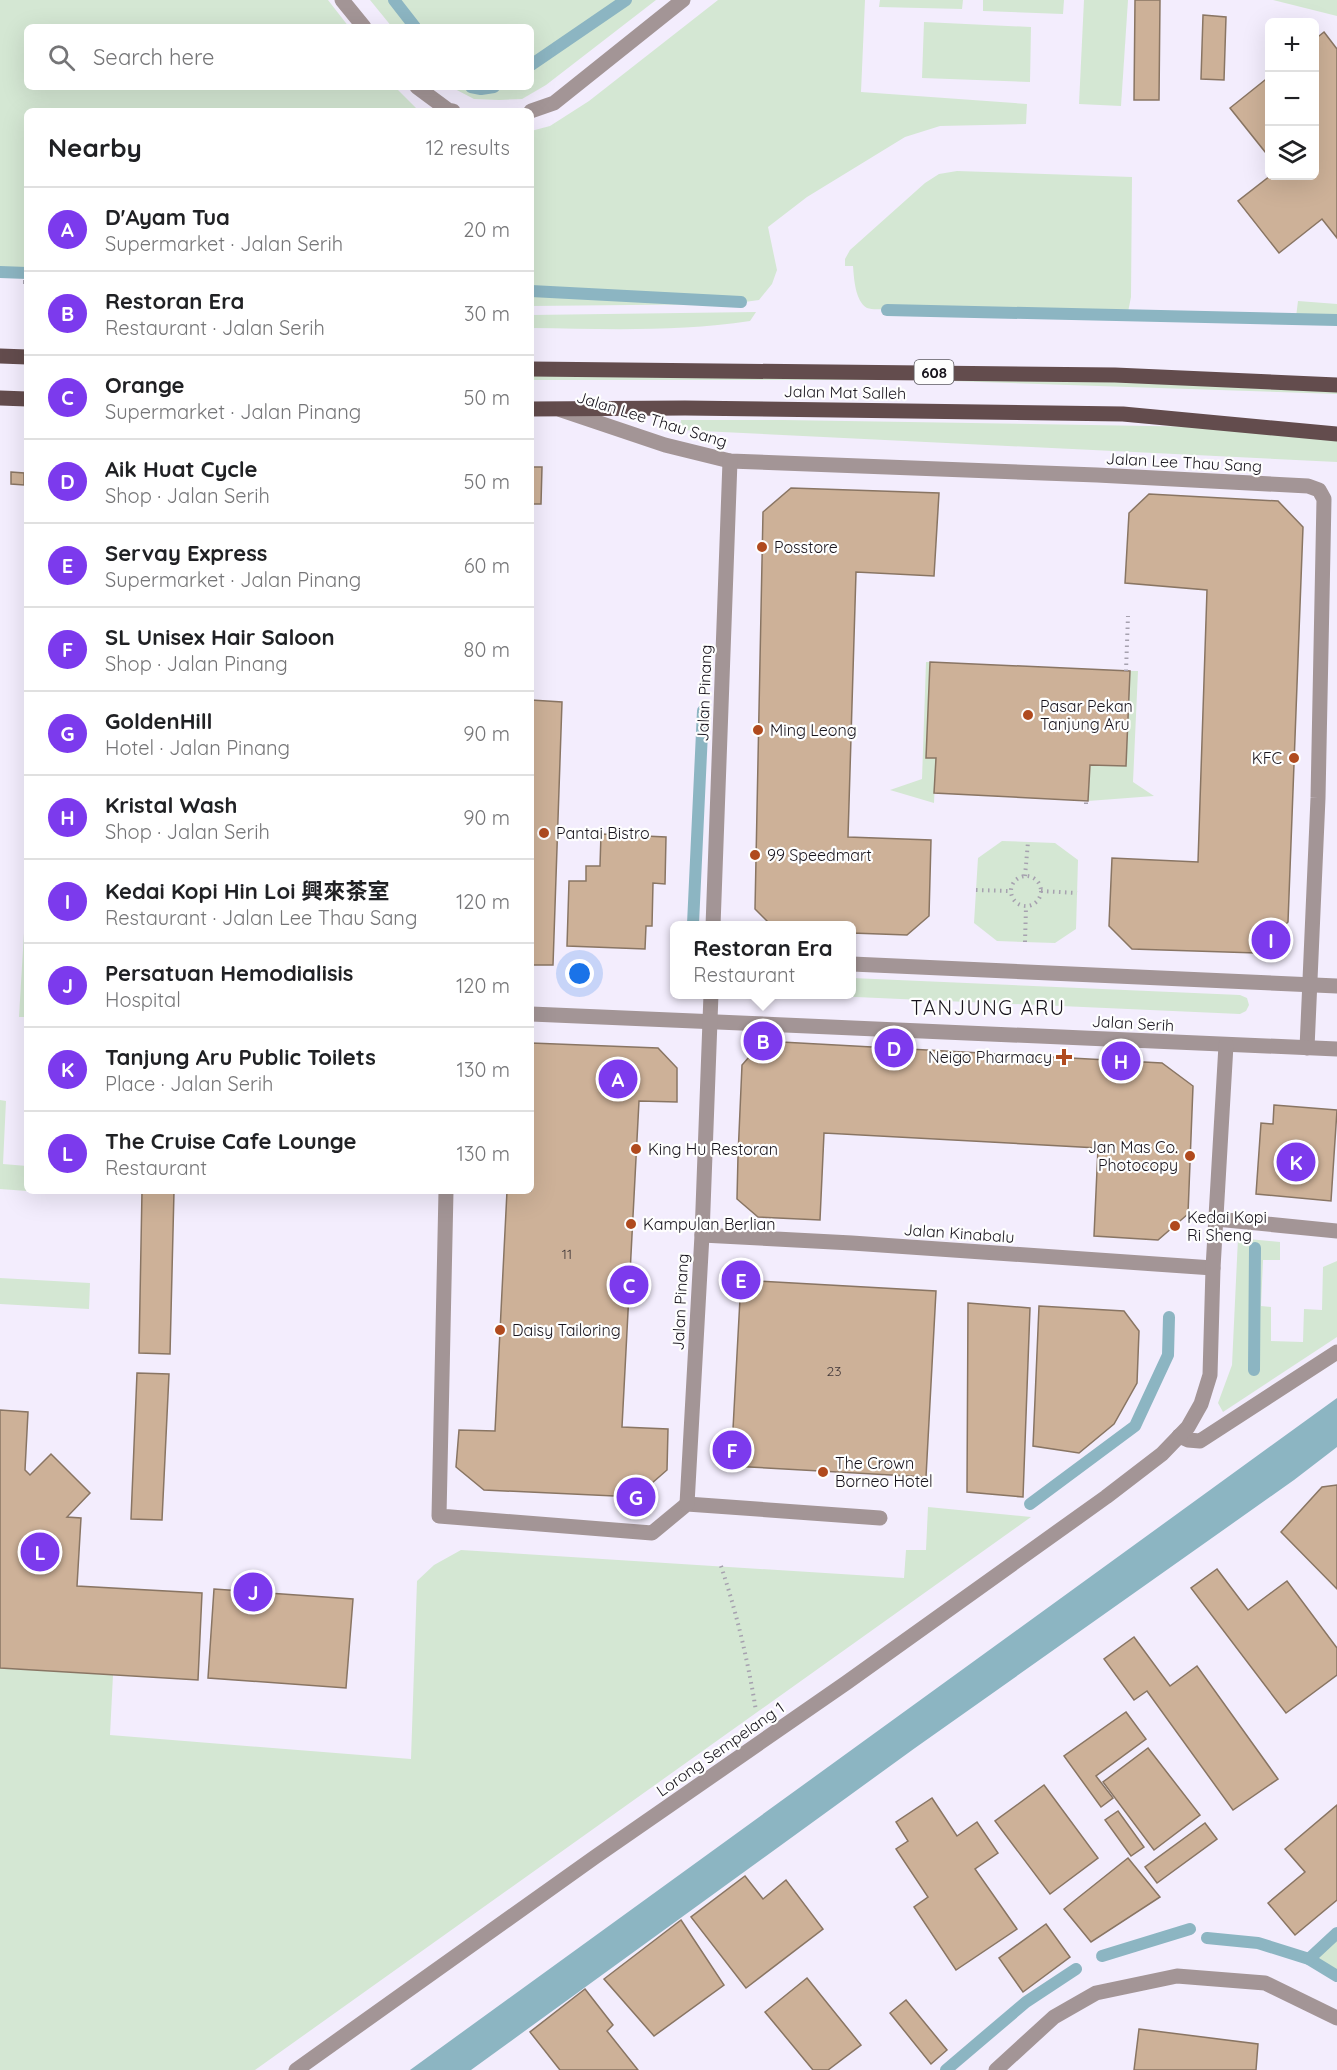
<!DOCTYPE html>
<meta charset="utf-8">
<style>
:root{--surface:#fff;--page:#f2f2f2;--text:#202124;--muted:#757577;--line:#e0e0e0;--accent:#7c3aed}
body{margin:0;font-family:Quicksand,"Noto Sans SC",sans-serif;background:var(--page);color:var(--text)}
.controls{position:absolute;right:18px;top:18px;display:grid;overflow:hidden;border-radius:9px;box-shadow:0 6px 24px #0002}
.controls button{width:54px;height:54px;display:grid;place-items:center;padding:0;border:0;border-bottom:2px solid var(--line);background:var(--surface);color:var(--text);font:30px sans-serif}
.you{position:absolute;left:580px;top:974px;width:21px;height:21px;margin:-15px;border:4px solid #fff;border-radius:50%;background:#1a73e8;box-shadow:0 0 0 9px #1a73e833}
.badge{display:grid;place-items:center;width:39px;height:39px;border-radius:50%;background:var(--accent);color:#fff;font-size:20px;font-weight:700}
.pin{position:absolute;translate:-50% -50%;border:3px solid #fff;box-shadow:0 2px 6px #0006}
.popup{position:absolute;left:670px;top:921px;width:186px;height:78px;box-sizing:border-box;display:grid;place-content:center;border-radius:9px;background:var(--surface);filter:drop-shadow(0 2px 4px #0005);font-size:20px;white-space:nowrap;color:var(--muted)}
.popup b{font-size:22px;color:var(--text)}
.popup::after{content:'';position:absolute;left:50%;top:100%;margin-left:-12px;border:12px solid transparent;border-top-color:var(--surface)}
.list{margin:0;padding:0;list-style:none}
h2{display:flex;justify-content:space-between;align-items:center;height:78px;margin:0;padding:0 24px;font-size:26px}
h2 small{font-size:20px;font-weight:400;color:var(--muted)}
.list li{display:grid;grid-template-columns:39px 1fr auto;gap:18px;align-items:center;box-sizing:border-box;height:84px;padding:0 24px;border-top:2px solid var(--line)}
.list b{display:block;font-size:22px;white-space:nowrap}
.list p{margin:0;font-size:20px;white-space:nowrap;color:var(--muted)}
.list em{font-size:20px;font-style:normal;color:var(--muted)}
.icon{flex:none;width:33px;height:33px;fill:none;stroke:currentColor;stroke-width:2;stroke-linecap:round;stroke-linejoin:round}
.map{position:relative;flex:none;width:1337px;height:2070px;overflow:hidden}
.search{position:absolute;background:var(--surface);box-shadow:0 6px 24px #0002;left:24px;top:24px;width:510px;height:66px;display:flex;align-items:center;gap:15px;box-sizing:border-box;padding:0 21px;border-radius:9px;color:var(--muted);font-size:22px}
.panel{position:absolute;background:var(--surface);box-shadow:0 6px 24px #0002;left:24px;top:108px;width:510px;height:1086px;border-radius:9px}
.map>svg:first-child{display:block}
.green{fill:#d4e7d3}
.water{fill:#8cb5c2}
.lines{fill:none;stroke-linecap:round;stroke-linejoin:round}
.stream{stroke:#8cb5c2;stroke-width:12}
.building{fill:#cdb198;stroke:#897563;stroke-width:1.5}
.path{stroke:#a6a1af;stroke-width:4;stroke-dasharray:1.5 4.5;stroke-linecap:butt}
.lane{stroke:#a39596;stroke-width:15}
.street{stroke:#a39596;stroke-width:15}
.primary{stroke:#634c4d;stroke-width:15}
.poi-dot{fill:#b04a1e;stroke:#fefefe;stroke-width:2}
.labels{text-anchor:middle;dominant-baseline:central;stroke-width:4.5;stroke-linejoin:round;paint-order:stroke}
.number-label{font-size:14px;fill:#443a3b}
.shield{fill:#fefefe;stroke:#5c5a60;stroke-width:1.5}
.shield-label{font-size:15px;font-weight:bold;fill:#17131c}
.street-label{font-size:16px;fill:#17131c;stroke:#fefefe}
.poi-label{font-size:16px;fill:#17131c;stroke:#fefefe;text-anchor:start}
.quarter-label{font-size:20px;letter-spacing:1.5px;fill:#17131c;stroke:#fefefe}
</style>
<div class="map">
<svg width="1337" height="2070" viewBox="0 0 1337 2070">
<rect width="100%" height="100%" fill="#f3edfd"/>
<g class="green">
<path d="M0 0H328L349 27H27V87H395L419 111H27V275L0 276Z"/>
<path d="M370 0H656L546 85 522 99 499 100 474 99 451 87H531V27H392Z"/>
<path d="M718 0H865L861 92 1027 104 1026 124 940 126 905 137 807 197 768 227 777 270 772 284 759 300 730 304 531 306V131L550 126 589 101Z"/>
<path d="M880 0H963L962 9 879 7Z"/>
<path d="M983 0H1064L1063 14 983 11Z"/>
<path d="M1084 0H1128L1121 106 1079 104Z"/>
<path d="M1273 0H1337V16Z"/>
<path d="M924 22 1031 27 1030 82 922 78Z"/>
<path d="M957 171 1132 177 1131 297 1127 317 887 310C881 309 872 310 867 308 855 301 854 278 853 266H845V259L850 250 925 183 939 174Z"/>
<path d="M1298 301 1337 304V321L1296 317Z"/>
<path d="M756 312 750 321C678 332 604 329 531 328V315Z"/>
<path d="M531 372 1337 384V394L919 380H531Z"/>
<path d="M681 420H783L1209 427 1337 436V462L680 430Z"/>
<path d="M926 662H930L926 758H936L934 803 890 790 922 779Z"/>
<path d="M1130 671H1138L1133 782 1154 796 1088 801 1090 765 1126 766Z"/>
<path d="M1002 841 1055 843 1078 860 1076 929 1055 943 997 941 974 923 978 858Z"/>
<path d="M27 882V1017H19Z"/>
<path d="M852 978 1240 995 1247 998 1249 1005 1246 1011 1240 1014 811 995 852 994Z"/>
<path d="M0 1100 6 1101 3 1164 27 1166V1191L0 1189Z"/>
<path d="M1238 1238 1280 1242V1260H1263L1261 1306 1271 1307V1341L1303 1342 1304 1309 1322 1310 1323 1267 1337 1261V1337L1223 1412 1218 1403 1232 1365Z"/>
<path d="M0 1278 90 1283 89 1309 0 1304Z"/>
<path d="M928 1507 1031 1517 255 2070H0V1668L113 1675 110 1735 411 1759 417 1581 434 1565 461 1550 904 1578 906 1550H926Z"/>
<path d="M1337 1933V1976L1309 1959Z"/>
</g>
<path class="water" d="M1337 1398V1447L1294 1480 915 1748 471 2070H410Z"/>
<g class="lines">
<g class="stream">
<path d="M394 0 415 27"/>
<path d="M531 65 626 0"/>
<path d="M471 87 481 89 494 87"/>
<path d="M0 272 27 273"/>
<path d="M531 291 741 302"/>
<path d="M887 310 1337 320"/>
<path d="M693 924 703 711"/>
<path d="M1254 1370 1255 1248"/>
<path d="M1030 1504 1135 1426 1168 1355 1169 1317"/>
<path d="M1207 1938 1258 1943 1309 1959 1337 1976"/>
<path d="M1102 1956 1190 1929"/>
<path d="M1309 1959 1337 1933"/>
<path d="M946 2070 1026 2002 1076 1969"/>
</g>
</g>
<g class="building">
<path d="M1135 0H1160L1159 100H1134Z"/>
<path d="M1203 15 1226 17 1224 80 1201 79Z"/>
<path d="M1324 32 1337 49V238L1322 219 1279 253 1238 201 1270 176H1314V40Z"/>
<path d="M1270 76V158L1230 108Z"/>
<path d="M531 467H542L541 504H531Z"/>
<path d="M11 472 24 473V485L11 484Z"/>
<path d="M791 488 939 493 934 576 856 572 848 837 931 840 929 916 907 935 852 933V926H772L755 909 763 512Z"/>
<path d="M1149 494 1278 501 1303 527 1288 922 1257 953 1132 949 1109 926 1112 858 1198 862 1207 590 1125 583 1129 513Z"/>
<path d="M930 662 1130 671 1126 766 1090 765 1088 801 934 793 936 758H926Z"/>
<path d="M531 700 562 702 553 965H531Z"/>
<path d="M601 834 666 837 665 884 653 883 652 926H646L645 949 567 946 569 881H586V866H600Z"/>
<path d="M763 1041 1162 1063 1193 1086 1188 1214 1158 1240 1094 1236 1098 1148 824 1133 820 1220 758 1217 737 1199 738 1156 742 1065Z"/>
<path d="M531 1043 658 1048 677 1068V1102L639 1101 622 1427 668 1429 667 1470 636 1497 484 1490 456 1467 459 1430 495 1431 507 1191H531Z"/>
<path d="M1274 1105 1337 1110 1331 1201 1256 1194 1261 1123 1273 1124Z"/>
<path d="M142 1191H174L170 1354 139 1353Z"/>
<path d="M741 1280 936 1291 926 1477 731 1466Z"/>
<path d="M968 1303 1030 1308 1023 1497 967 1492Z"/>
<path d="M1039 1306 1124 1311 1139 1331 1137 1383 1114 1424 1079 1453 1033 1446Z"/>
<path d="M137 1373 169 1374 162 1520 131 1519Z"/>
<path d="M0 1410 28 1412 25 1470 30 1475 51 1454 90 1493 67 1517 81 1518 77 1586 202 1593 198 1680 0 1668Z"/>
<path d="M1337 1485V1589L1281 1532 1322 1487Z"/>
<path d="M1217 1569 1248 1610 1287 1581 1337 1648V1675L1286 1713 1191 1588Z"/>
<path d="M214 1589 353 1599 346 1688 208 1678Z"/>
<path d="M1134 1637 1170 1686 1197 1666 1278 1779 1233 1810 1147 1691 1134 1700 1104 1659Z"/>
<path d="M1126 1712 1146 1739 1096 1776 1113 1798 1101 1807 1064 1756Z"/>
<path d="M1148 1748 1200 1815 1154 1850 1103 1782Z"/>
<path d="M1044 1785 1098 1858 1050 1894 995 1821Z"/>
<path d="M932 1798 957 1836 977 1822 998 1853 975 1869 1017 1929 956 1970 914 1907 928 1897 896 1849 908 1841 896 1822Z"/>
<path d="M1337 1805V1900L1295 1935 1268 1903 1305 1872 1285 1849Z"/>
<path d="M1118 1811 1144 1847 1131 1856 1105 1820Z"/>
<path d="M1205 1823 1217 1839 1157 1883 1145 1867Z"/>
<path d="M1128 1858 1160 1897 1091 1942 1064 1909Z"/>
<path d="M745 1876 763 1899 786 1880 823 1929 746 1988 691 1917Z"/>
<path d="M681 1920 724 1985 654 2036 604 1979Z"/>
<path d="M1046 1924 1070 1957 1023 1992 999 1958Z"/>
<path d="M807 1978 861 2045 828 2070H813L765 2012Z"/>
<path d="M585 1989 613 2025 607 2031 638 2070H560L530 2032Z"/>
<path d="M906 2000 947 2050 931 2064 890 2013Z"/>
<path d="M1139 2029 1258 2044 1256 2070H1134Z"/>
</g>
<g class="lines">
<g class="path">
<path d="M23 282H27"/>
<path d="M1126 671 1128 616"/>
<path d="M1086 804V801"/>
<circle cx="1026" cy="891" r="15"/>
<path d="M1025 876 1028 842"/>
<path d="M976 890 1010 891"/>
<path d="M1041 891 1077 893"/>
<path d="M1025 942 1026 907"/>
<path d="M721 1566C737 1614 748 1661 756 1711"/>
</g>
<g class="lane">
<path d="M342 0 364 27"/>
<path d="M417 87 448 110 453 111"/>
<path d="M531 111 554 103 683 0"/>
<path d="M1216 1219 1337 1231"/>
</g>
<g class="street">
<path d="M561 410 665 445 730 461 1097 475 1308 486 1319 490 1324 499 1318 798 1307 1048"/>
<path d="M713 926 730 461"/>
<path d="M852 964 1337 986"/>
<path d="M531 1014 1337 1049"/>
<path d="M446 1191 439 1516 652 1533 687 1504 880 1518"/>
<path d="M702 1235 852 1243 1213 1268"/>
<path d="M1179 1436 1188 1440 1200 1441 1337 1352"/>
<path d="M687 1504 702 1235 711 994"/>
<path d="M296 2070 595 1857 846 1683 1106 1497 1162 1454 1188 1427 1201 1404 1210 1375 1213 1268 1226 1045"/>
<path d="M996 2070 1054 2017 1096 1993 1177 1976 1265 1983 1337 2018"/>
</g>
<g class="primary">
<path d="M0 356 27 357"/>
<path d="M531 369 1115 375 1337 385"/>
<path d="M0 398 27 399"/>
<path d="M531 409 685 408 1123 414 1337 434"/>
</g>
</g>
<g class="poi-dot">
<circle cx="762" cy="547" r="6"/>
<circle cx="1028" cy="715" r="6"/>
<circle cx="758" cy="730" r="6"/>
<circle cx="1294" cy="758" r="6"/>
<circle cx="544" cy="833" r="6"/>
<circle cx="755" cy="855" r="6"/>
<path d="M1061 1048h6v6h6v6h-6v6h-6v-6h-6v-6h6z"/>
<circle cx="636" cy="1149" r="6"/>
<circle cx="1190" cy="1156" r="6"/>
<circle cx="631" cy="1224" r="6"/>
<circle cx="1175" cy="1226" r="6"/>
<circle cx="500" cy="1330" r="6"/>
<circle cx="823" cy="1472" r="6"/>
</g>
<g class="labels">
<g class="number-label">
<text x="567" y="1254">11</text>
<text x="834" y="1371">23</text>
</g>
<rect class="shield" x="914.5" y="360" width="39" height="24" rx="4.5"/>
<g class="shield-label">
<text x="934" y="372">608</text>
</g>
<g class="street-label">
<text transform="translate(845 392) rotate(1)">Jalan Mat Salleh</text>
<text transform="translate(652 419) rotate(17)">Jalan Lee Thau Sang</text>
<text transform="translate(1184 462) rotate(3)">Jalan Lee Thau Sang</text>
<text transform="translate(704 693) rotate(-88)">Jalan Pinang</text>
<text transform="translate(1133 1023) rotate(3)">Jalan Serih</text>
<text transform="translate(959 1233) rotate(4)">Jalan Kinabalu</text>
<text transform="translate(680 1302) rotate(-87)">Jalan Pinang</text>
<text transform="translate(720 1749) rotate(-35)">Lorong Sempelang 1</text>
</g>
<g class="poi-label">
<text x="774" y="547">Posstore</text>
<text x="1040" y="706">Pasar Pekan<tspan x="1040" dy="18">Tanjung Aru</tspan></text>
<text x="770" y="730">Ming Leong</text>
<text x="1282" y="758" text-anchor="end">KFC</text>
<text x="556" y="833">Pantai Bistro</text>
<text x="767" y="855">99 Speedmart</text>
<text x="1052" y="1057" text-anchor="end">Neigo Pharmacy</text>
<text x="1178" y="1147" text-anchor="end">Jan Mas Co.<tspan x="1178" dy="18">Photocopy</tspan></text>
<text x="648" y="1149">King Hu Restoran</text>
<text x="1187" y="1217">Kedai Kopi<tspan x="1187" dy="18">Ri Sheng</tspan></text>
<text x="643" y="1224">Kampulan Berlian</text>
<text x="512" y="1330">Daisy Tailoring</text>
<text x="835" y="1463">The Crown<tspan x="835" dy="18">Borneo Hotel</tspan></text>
</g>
<g class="quarter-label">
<text x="988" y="1007">TANJUNG ARU</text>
</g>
</g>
</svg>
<div class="controls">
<button>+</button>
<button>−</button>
<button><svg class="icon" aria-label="layers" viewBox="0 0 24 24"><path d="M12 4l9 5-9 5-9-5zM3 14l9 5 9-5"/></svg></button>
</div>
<div class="you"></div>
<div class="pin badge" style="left:618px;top:1079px">A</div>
<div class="pin badge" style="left:763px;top:1041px">B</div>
<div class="popup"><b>Restoran Era</b>Restaurant</div>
<div class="pin badge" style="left:629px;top:1285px">C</div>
<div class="pin badge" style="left:894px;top:1048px">D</div>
<div class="pin badge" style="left:741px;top:1280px">E</div>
<div class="pin badge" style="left:732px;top:1450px">F</div>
<div class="pin badge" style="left:636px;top:1497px">G</div>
<div class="pin badge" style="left:1121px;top:1061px">H</div>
<div class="pin badge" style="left:1271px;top:940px">I</div>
<div class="pin badge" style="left:253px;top:1592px">J</div>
<div class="pin badge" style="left:1296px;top:1162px">K</div>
<div class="pin badge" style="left:40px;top:1552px">L</div>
<div class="search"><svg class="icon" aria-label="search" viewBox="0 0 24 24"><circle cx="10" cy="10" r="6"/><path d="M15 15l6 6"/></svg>Search here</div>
<section class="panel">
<h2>Nearby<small>12 results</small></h2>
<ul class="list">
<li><span class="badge">A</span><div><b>D'Ayam Tua</b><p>Supermarket · Jalan Serih</p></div><em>20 m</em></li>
<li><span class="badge">B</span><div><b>Restoran Era</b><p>Restaurant · Jalan Serih</p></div><em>30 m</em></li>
<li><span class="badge">C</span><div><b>Orange</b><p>Supermarket · Jalan Pinang</p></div><em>50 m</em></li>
<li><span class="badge">D</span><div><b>Aik Huat Cycle</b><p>Shop · Jalan Serih</p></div><em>50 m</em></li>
<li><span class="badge">E</span><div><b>Servay Express</b><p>Supermarket · Jalan Pinang</p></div><em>60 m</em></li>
<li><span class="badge">F</span><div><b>SL Unisex Hair Saloon</b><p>Shop · Jalan Pinang</p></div><em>80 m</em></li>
<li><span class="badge">G</span><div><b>GoldenHill</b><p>Hotel · Jalan Pinang</p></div><em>90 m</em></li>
<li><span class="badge">H</span><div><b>Kristal Wash</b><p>Shop · Jalan Serih</p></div><em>90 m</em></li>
<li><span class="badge">I</span><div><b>Kedai Kopi Hin Loi 興來茶室</b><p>Restaurant · Jalan Lee Thau Sang</p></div><em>120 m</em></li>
<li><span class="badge">J</span><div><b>Persatuan Hemodialisis</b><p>Hospital</p></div><em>120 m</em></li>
<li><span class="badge">K</span><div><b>Tanjung Aru Public Toilets</b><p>Place · Jalan Serih</p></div><em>130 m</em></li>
<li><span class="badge">L</span><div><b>The Cruise Cafe Lounge</b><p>Restaurant</p></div><em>130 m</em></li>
</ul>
</section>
</div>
